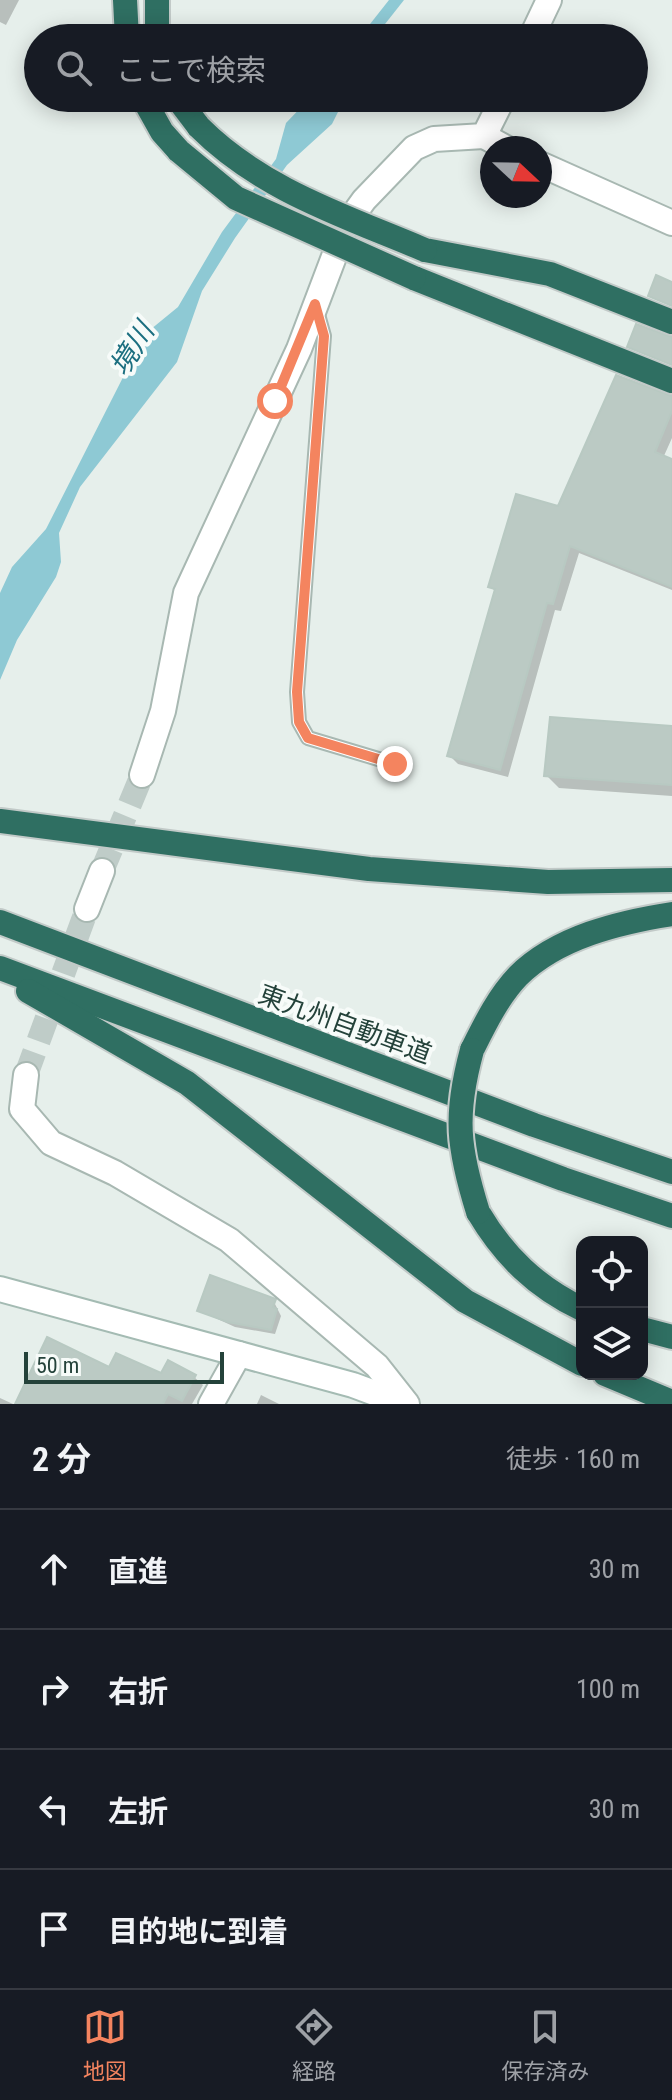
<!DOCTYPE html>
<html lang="ja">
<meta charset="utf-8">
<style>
:root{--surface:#171b24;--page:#242831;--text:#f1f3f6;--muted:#9ea1a6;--line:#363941;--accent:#f4845f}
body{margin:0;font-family:"Roboto Condensed","Noto Sans JP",sans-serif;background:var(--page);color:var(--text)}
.controls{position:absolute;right:24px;bottom:24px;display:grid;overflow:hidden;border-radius:16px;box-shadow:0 4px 20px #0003}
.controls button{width:72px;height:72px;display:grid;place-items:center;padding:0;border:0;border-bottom:2px solid var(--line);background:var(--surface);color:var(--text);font:40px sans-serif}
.compass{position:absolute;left:480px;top:136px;width:72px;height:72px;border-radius:50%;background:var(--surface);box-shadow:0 4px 20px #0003;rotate:112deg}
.scale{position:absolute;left:24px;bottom:20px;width:200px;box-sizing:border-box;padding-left:8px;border:4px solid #24423a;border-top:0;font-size:22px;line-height:28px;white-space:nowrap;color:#24423a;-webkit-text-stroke:6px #f7fbf9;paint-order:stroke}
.stop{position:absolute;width:24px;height:24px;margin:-18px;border:6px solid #f4845f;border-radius:50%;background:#fff}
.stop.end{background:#f4845f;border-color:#fff;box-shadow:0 2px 8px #0008}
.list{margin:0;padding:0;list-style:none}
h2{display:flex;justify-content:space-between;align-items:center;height:104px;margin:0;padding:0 32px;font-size:34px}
h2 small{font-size:26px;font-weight:400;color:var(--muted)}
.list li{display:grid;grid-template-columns:52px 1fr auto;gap:24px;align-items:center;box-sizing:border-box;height:120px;padding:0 32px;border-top:2px solid var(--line)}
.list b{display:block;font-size:30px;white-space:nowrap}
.list em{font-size:26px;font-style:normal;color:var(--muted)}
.icon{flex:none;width:44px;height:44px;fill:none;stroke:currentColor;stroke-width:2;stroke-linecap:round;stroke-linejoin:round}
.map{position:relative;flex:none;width:672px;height:1404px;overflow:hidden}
.search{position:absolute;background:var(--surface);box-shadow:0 4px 20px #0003;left:24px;right:24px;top:24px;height:88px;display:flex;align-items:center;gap:20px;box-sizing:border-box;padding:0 28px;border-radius:44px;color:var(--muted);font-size:30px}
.sheet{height:584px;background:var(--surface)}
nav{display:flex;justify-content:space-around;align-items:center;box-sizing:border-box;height:112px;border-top:2px solid var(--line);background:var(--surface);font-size:22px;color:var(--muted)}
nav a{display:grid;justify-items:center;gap:4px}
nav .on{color:var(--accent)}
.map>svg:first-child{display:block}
.water{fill:#8ec9d4}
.shadow{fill:#0003}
.building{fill:#bbcac4;stroke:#b8c9c2;stroke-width:2}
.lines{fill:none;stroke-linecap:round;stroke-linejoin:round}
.street-tunnel{stroke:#bfccc8;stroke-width:24;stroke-dasharray:24 12;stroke-linecap:butt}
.lane-casing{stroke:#a8b8b2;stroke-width:16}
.street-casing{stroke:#a8b8b2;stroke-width:28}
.secondary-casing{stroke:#a4bbb3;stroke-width:28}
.highway-casing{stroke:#c2cac8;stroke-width:28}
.lane{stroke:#fff;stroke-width:12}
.street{stroke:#fff;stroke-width:24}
.secondary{stroke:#fff;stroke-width:24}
.highway{stroke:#2f6f62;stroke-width:24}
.highway-bridge-casing{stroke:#c2cac8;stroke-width:28;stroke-linecap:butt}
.highway-bridge{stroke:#2f6f62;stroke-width:24}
.route{stroke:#f4845f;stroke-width:10}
.labels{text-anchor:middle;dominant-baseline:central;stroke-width:8;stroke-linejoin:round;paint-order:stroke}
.street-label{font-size:26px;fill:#24423a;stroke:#f7fbf9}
.water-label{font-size:28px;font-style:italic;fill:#1c6f80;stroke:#f7fbf9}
</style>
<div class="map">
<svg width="672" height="1404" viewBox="0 0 672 1404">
<rect width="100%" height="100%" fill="#e6efeb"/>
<g class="water">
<path d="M389 0H404L374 38H359Z"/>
<path d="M310 98H345L332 124 287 165 235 238 202 291 177 362 80 487 59 533 61 562 56 577 17 640 0 680V593L12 567 46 529 145 334 178 307 222 232 276 159 286 123Z"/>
</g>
<g class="shadow">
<path d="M0 0H19L6 25 0 22Z"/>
<path d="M672 396V438L663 458 672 461V590L579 553 561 611 555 610 508 777 458 764 449 755 496 592 490 586 559 509Z"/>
<path d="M672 728V796L559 788 546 775Z"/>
<path d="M273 1300 281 1316 275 1334 235 1327 200 1311Z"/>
<path d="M110 1370 194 1377 203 1385 192 1404H17Z"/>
<path d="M261 1395 279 1404H257Z"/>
<path d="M0 1398 13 1404H0Z"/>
</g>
<g class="building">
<path d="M656 275 672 282V306L648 296Z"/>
<path d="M636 324 672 337V365L627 347Z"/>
<path d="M616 375 672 396V411L655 452 672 459V587L570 546 553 604 547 603 500 770 447 756 495 589 488 587 516 494 558 506Z"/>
<path d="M550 717 672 726V785L544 776Z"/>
<path d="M210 1275 276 1299 273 1307 277 1309 271 1330 228 1322 197 1311Z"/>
<path d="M47 1337 109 1367 116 1353 161 1373 168 1360 196 1375 182 1401 168 1394 163 1404H15Z"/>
</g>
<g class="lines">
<g class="street-tunnel">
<path d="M102 871 142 775"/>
<path d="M26 1075 87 909"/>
</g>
<defs>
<path id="lane" d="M317 311 324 336 297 692 299 722 308 738 395 764"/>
<g id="street">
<path d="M531 38 549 0"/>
<path d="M484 136 506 148"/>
<path d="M540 164 672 223"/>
<path d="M142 775 163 711 186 593 299 349 346 225 364 200 414 148 434 139 484 136 503 98"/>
<path d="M87 909 102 871"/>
<path d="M26 1075 22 1109 51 1143 115 1173 229 1240 377 1366 407 1404"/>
<path d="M211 1404 239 1354"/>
</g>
<path id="secondary" d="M0 1289 353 1385 404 1404"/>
<g id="highway">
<path d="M125 0 127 38"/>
<path d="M157 0V38"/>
<path d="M143 98 162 132 179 151"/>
<path d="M177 98 199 127"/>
<path d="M425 250 550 274 672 322"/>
<path d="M414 278 672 381"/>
<path d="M0 821 369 869 548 882 672 880"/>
<path d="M0 922 534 1125 672 1172"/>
<path d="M0 968 563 1179 672 1216"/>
<path d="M28 991 187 1083 465 1301 582 1364"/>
<path d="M472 1050C485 1024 498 997 518 976 557 937 620 922 672 914"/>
<path d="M478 1212C504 1256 536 1287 582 1309"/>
<path d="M642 1329 672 1337"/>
<path d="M605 1374 672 1402"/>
</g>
</defs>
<use href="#lane" class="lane-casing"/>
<use href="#street" class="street-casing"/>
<use href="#secondary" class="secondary-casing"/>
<use href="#highway" class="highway-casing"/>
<use href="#lane" class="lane"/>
<use href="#street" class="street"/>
<use href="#secondary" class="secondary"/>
<use href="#highway" class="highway"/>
<defs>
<g id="highway-bridge">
<path d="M199 127C262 190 345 216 425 250"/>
<path d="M179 151 236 198 414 278"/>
<path d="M472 1050C454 1116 458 1148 478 1212"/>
</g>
</defs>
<use href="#highway-bridge" class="highway-bridge-casing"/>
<use href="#highway-bridge" class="highway-bridge"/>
</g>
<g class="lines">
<path class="route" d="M275 401 315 304 324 336 297 692 299 722 308 738 395 764"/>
</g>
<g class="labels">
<g class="street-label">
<text transform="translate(345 1024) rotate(20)">東九州自動車道</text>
</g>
<g class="water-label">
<text transform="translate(132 349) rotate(-58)">境川</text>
</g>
</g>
</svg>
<div class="controls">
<button><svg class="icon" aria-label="locate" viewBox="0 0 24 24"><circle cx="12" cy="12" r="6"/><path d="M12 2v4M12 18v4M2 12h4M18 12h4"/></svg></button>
<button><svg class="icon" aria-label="layers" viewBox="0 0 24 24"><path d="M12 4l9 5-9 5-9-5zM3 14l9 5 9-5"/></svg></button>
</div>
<svg class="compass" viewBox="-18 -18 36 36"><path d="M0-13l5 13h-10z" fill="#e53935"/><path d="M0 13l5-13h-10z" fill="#9ea1a6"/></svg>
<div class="scale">50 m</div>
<div class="stop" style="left:275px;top:401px"></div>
<div class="stop end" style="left:395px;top:764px"></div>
<div class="search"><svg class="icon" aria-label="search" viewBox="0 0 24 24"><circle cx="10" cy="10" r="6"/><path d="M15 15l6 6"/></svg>ここで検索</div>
</div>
<section class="sheet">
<h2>2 分<small>徒歩 · 160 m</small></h2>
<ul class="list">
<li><svg class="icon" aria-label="ahead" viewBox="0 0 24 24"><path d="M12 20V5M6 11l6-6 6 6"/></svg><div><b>直進</b></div><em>30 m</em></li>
<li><svg class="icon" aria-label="right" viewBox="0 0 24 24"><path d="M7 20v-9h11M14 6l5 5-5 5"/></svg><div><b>右折</b></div><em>100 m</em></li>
<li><svg class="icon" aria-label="left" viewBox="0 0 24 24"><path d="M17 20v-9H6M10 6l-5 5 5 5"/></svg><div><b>左折</b></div><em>30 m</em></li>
<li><svg class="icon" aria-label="arrive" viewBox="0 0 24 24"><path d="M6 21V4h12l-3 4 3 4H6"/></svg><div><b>目的地に到着</b></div></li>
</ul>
</section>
<nav>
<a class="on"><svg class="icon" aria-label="map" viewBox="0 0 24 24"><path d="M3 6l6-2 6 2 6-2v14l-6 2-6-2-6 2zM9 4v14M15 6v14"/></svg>地図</a>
<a><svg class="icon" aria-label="directions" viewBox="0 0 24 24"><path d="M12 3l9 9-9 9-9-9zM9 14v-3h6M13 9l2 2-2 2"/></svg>経路</a>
<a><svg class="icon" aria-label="saved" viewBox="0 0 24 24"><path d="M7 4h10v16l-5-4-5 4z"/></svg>保存済み</a>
</nav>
